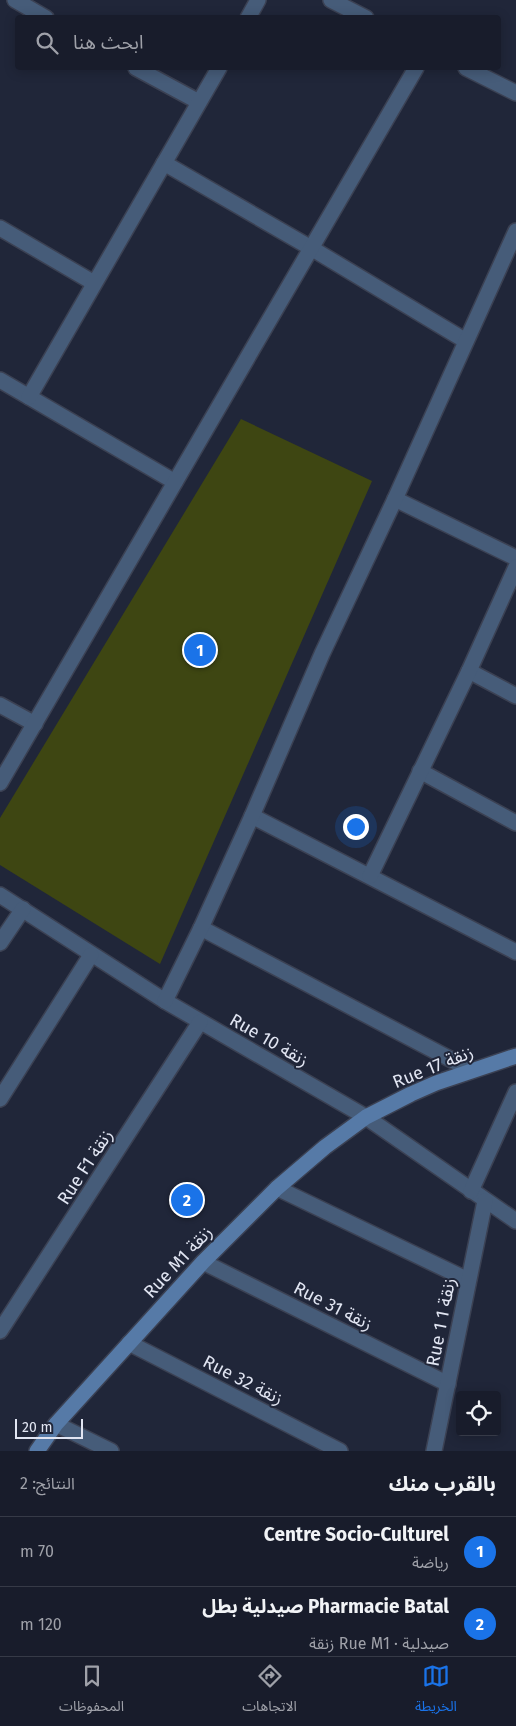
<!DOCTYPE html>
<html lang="ar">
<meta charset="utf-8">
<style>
:root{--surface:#181c2b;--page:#212533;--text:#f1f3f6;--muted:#9fa1a9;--line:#363a47;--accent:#1a73e8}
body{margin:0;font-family:"Fira Sans","Noto Sans Arabic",sans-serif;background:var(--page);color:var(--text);direction:rtl}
.controls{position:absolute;right:15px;bottom:15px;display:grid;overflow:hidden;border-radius:5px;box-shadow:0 2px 12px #0003}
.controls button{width:45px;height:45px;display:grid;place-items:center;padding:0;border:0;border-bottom:1px solid var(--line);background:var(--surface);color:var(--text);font:25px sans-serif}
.scale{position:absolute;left:15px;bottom:12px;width:68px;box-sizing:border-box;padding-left:5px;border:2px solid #e1e5f2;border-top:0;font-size:14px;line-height:18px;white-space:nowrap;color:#e1e5f2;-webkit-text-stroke:4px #202639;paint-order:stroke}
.you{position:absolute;left:355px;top:826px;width:18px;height:18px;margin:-12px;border:4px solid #fff;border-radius:50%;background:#1a73e8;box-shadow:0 0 0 8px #1a73e833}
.badge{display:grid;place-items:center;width:32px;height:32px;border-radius:50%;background:var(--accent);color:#fff;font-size:16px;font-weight:700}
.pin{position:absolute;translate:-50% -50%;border:2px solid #fff;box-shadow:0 1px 5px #0006}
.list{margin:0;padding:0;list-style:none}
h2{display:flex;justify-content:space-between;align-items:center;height:65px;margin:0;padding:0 20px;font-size:21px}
h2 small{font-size:16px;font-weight:400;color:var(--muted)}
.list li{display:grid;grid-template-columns:32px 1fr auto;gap:15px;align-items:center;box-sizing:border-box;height:70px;padding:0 20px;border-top:1px solid var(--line)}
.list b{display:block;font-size:19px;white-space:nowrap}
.list p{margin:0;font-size:16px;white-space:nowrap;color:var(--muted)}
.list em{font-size:16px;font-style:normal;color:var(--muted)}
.icon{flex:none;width:28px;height:28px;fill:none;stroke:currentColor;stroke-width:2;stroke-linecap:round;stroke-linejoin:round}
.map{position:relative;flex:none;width:516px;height:1451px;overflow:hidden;direction:ltr}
.search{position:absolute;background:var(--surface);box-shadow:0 2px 12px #0003;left:15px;right:15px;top:15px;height:55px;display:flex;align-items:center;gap:12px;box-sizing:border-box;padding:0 18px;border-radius:5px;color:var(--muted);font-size:19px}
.sheet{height:205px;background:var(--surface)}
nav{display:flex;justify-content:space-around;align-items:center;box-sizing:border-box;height:70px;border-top:1px solid var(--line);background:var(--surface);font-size:14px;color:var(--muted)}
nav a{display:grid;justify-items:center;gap:2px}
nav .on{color:var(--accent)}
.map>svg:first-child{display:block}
.green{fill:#3e4612}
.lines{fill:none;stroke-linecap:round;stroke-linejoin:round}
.street-casing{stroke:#3b4153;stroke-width:18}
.secondary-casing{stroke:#3b4153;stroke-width:18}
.street{stroke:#465c79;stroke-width:15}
.secondary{stroke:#567aa7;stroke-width:15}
.labels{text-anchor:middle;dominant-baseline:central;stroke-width:4;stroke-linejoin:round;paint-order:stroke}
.street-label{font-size:18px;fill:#e1e5f2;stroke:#202639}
</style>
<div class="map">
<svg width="516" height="1451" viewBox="0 0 516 1451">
<rect width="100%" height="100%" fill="#202639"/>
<path class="green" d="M241 419 372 481 160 964 0 865V818Z"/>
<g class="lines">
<defs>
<g id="street">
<path d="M15 0 46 18"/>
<path d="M331 0 366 18"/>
<path d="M248 18 258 0"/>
<path d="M136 68 199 102"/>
<path d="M466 68 516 93"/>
<path d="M164 163 311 248 466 341"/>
<path d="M0 228 94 283"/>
<path d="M0 380 175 482"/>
<path d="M29 397 219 68"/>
<path d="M395 499 516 558"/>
<path d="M469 671 516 696"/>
<path d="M0 705 35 724"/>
<path d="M420 771 516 823"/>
<path d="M0 783 416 68"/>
<path d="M252 816 516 952"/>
<path d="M370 876 469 671 516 567"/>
<path d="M0 895 165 1001 366 1117 516 1221"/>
<path d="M201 928 471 1070"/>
<path d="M0 943 23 909"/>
<path d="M165 1001 201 928 252 816 322 654 395 499 516 231"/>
<path d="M0 1099 91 955"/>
<path d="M277 1188 468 1280"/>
<path d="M471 1191 516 1092"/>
<path d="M203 1262 448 1384"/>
<path d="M0 1331 200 1022"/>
<path d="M129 1343 340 1451"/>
<path d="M56 1424 111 1451"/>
<path d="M434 1451 485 1201"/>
</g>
<path id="secondary" d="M37 1451 56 1424 203 1262 277 1188 325 1147 366 1117 411 1094 436 1083 516 1056"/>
</defs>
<use href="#street" class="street-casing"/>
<use href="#secondary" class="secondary-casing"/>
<use href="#street" class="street"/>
<use href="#secondary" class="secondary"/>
</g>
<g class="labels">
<g class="street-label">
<text transform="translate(269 1040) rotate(30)">Rue 10 زنقة</text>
<text transform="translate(433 1067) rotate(-22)">Rue 17 زنقة</text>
<text transform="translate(85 1167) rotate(-57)">Rue F1 زنقة</text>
<text transform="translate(178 1262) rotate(-47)">Rue M1 زنقة</text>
<text transform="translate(333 1306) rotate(27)">Rue 31 زنقة</text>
<text transform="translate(441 1322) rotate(-79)">Rue 1 زنقة 1</text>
<text transform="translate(243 1380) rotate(27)">Rue 32 زنقة</text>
</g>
</g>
</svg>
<div class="controls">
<button><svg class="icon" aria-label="locate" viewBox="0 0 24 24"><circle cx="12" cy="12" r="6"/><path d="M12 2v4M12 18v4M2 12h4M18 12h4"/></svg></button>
</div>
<div class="scale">20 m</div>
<div class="you"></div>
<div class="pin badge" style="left:200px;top:650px">1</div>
<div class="pin badge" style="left:187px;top:1200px">2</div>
<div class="search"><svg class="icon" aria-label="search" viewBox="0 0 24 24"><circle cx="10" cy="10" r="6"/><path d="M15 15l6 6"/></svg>ابحث هنا</div>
</div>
<section class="sheet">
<h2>بالقرب منك<small>النتائج: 2</small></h2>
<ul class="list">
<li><span class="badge">1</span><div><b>Centre Socio-Culturel</b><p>رياضة</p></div><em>70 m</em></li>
<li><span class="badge">2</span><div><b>Pharmacie Batal صيدلية بطل</b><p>صيدلية · Rue M1 زنقة</p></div><em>120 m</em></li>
</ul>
</section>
<nav>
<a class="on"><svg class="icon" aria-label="map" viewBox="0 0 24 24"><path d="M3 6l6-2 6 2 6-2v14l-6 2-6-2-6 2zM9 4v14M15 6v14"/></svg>الخريطة</a>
<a><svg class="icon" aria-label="directions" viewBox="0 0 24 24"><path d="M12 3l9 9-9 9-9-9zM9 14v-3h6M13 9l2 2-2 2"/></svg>الاتجاهات</a>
<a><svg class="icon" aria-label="saved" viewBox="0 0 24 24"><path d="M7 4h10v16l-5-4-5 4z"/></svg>المحفوظات</a>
</nav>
